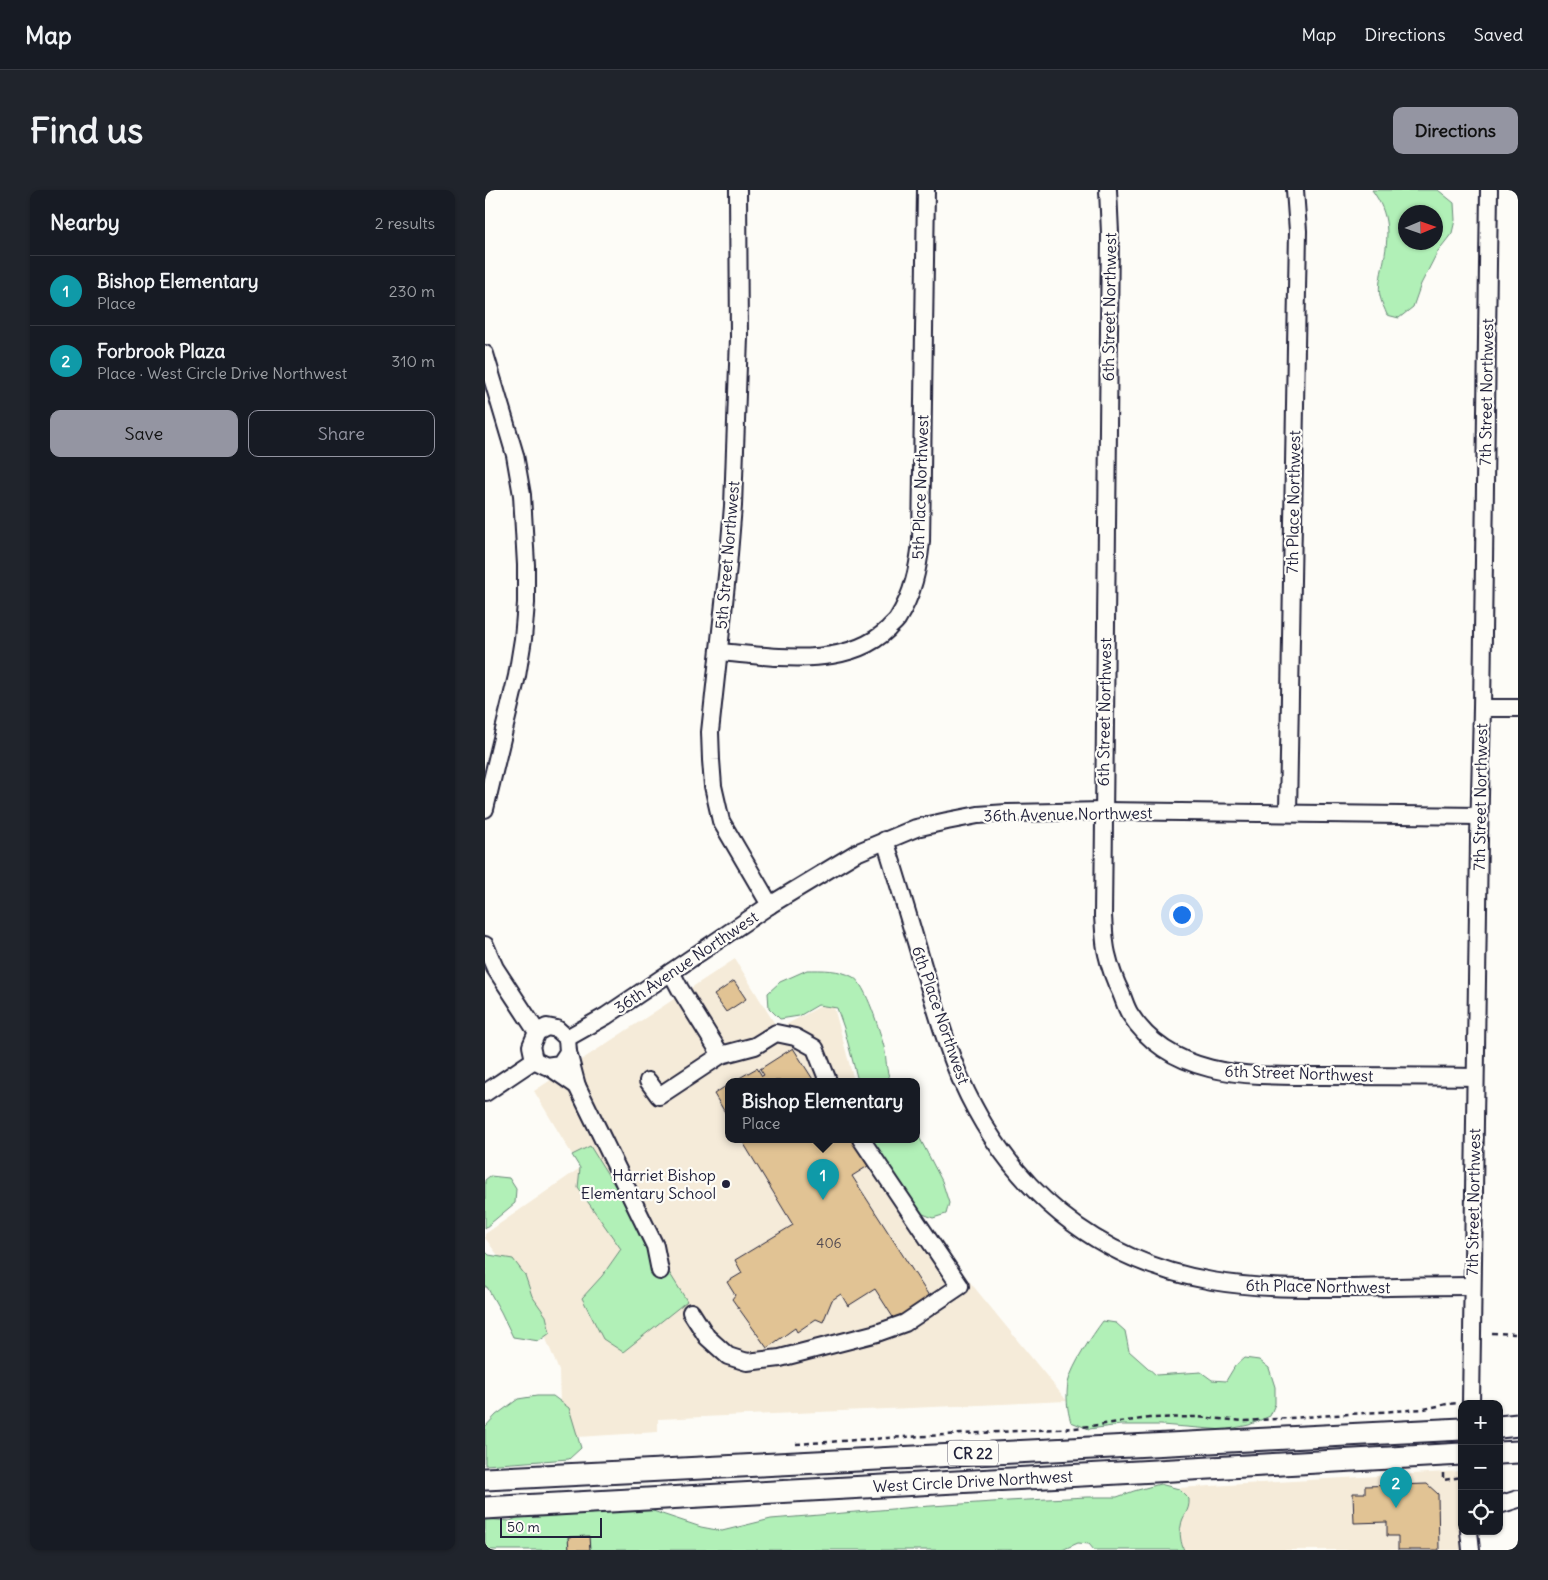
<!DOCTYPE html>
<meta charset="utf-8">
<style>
:root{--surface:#171b24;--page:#20242c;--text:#f1f3f6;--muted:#9ea1a6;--line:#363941;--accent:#9495a2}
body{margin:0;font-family:Delius,sans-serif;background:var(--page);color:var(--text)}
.controls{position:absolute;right:15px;bottom:15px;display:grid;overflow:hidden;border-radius:10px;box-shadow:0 1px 4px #0004}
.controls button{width:45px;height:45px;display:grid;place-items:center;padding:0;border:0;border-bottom:1px solid var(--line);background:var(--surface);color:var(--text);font:25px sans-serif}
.compass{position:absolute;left:913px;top:15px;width:45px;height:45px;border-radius:50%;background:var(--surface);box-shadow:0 1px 4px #0004;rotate:88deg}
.scale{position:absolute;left:15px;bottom:12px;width:102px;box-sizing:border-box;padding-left:5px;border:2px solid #22223b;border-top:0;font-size:14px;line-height:18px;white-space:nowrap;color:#22223b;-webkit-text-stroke:4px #fdfcf7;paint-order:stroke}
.you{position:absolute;left:696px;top:724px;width:18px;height:18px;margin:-12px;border:4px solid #fff;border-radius:50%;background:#1a73e8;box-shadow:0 0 0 8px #1a73e833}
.badge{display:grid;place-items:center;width:32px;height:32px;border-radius:50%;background:var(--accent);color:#fff;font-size:16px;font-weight:700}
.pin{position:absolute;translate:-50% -41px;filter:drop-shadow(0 1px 2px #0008)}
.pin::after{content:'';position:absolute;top:26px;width:18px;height:15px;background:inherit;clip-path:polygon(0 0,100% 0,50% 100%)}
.popup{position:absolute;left:240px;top:888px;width:195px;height:65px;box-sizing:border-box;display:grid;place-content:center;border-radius:10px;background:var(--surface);filter:drop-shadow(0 1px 4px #0005);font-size:16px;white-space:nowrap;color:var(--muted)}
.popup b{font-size:19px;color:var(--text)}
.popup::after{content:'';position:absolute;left:50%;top:100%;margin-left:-10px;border:10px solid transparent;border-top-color:var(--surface)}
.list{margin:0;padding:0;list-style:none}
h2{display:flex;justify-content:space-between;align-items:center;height:65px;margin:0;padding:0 20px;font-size:21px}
h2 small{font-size:16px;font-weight:400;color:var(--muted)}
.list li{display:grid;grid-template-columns:32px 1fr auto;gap:15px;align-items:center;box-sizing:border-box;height:70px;padding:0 20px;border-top:1px solid var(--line)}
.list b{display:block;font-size:19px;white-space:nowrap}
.list p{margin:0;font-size:16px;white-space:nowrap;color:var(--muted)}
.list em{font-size:16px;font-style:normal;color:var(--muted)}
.actions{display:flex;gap:10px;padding:15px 20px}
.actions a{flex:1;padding:11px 0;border:1px solid var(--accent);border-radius:10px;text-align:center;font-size:18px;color:var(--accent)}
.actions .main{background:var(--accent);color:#111}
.icon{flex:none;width:28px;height:28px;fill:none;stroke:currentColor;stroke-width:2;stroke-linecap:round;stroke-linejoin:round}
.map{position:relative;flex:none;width:1033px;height:1360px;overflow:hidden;border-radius:10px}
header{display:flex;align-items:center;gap:30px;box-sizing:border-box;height:70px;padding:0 25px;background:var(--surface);border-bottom:1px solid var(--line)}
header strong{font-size:24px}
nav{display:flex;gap:28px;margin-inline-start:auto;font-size:18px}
.intro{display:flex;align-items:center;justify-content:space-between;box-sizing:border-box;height:120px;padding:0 30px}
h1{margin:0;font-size:35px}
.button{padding:12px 22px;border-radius:10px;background:var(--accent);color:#111;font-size:18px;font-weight:700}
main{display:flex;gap:30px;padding:0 30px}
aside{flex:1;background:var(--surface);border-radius:10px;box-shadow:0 1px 4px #0004}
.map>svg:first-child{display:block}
.built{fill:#f5ebd9}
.green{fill:#b1f0b7;stroke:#6a8979;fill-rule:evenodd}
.building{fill:#e1c394;stroke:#22223b}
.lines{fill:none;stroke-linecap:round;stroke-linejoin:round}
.minor-casing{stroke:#22223b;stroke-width:20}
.major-casing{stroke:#22223b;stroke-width:25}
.path{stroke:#22223b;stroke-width:2.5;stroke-dasharray:5 4;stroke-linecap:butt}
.minor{stroke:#fdfcf7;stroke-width:16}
.major{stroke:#fdfcf7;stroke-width:21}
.poi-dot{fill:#22223b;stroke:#fdfcf7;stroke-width:2}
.labels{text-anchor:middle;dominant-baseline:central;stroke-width:4.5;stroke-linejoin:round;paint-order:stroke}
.number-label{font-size:14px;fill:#524a51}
.shield{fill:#fdfcf7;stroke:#646373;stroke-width:1}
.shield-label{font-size:15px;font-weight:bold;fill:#22223b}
.street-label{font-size:16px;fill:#22223b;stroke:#fdfcf7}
.poi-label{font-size:16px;fill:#22223b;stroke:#fdfcf7;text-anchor:end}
</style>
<header>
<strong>Map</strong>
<nav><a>Map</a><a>Directions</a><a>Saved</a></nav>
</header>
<div class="intro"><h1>Find us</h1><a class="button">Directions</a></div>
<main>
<aside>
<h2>Nearby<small>2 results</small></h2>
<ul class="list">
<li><span class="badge" style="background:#0f9aa8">1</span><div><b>Bishop Elementary</b><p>Place</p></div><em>230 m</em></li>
<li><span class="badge" style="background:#0f9aa8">2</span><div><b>Forbrook Plaza</b><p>Place · West Circle Drive Northwest</p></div><em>310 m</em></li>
</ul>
<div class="actions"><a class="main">Save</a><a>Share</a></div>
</aside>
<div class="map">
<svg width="1033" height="1360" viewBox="0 0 1033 1360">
<rect width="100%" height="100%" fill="#fdfcf7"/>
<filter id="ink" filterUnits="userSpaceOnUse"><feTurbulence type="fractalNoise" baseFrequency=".02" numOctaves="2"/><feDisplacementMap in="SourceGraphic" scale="10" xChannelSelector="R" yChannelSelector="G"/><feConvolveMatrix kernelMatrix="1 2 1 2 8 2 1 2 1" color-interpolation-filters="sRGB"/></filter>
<g filter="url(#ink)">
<g class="built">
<path d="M250 769 293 839 347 810 369 891H244V949H389L418 1010 582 1211 173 1229V1242L76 1248 74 1181 45 1109 0 1048V1044L95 978 49 901Z"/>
<path d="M977 1281V1341L986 1360H671L659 1300Z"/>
</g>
<g class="green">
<path d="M887 0H953L969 13 970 30 967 43 953 61 936 94 928 117 914 128 902 125C900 119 896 112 895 106 893 97 896 84 898 75 904 46 905 24 887 0ZM921 22H951V52H921Z"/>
<path d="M322 780C337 780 354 779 368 787 381 794 395 842 399 857 402 869 400 880 406 891H373L359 838 352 818 333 815 314 826 295 829 284 818 283 803 295 792Z"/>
<path d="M432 943 457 991 464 1013 461 1024 448 1028 433 1022 384 949H432Z"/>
<path d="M105 956 202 1111 138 1162 118 1149 97 1108 117 1086 136 1059 93 998 95 978 87 965Z"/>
<path d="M5 986 24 988 31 999 30 1013 0 1038V990Z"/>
<path d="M0 1061 4 1065 28 1069 40 1085 47 1106 61 1126 65 1143 54 1151 28 1147 16 1122 2 1097H0Z"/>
<path d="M618 1131 631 1133 640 1141 644 1161 671 1185 716 1182 727 1190 741 1191 750 1176 759 1168 774 1170 784 1178 790 1197V1214L785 1226 764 1235 739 1240 676 1235H636L604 1239 586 1232C582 1220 581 1206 583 1193 587 1175 607 1146 618 1131Z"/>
<path d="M52 1206H68L84 1218 96 1258 84 1269 0 1275V1237L11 1225 33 1209Z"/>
<path d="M675 1294 694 1299 704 1309C705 1322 697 1325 696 1336 694 1342 696 1354 699 1360H609L604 1354 593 1353 577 1360H0V1329L25 1331 43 1323 159 1318 216 1337 237 1341 286 1329 431 1317 523 1311 602 1307H632L649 1301Z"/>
</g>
<g class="building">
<path d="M249 791 261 809 241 822 229 805Z"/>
<path d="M308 858 329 891H249L272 878 277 886 279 885 275 879Z"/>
<path d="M244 894V929L229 904Z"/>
<path d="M256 949H366L383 976 367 986 446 1109 411 1132 390 1099 363 1116 356 1104 347 1110 338 1132 331 1129 312 1142 310 1138 282 1158 247 1109 250 1105 242 1092 257 1083 250 1070 308 1035Z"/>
<path d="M942 1294 953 1304 954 1360H913V1346H902V1332L869 1333 868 1303H880V1296Z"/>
<path d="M104 1346 105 1360H84L83 1347Z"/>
</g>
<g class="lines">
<defs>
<g id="minor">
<path d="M253 0 254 147 248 316 243 376 225 542 226 570 228 596 236 631 285 715"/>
<path d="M623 0 625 43 618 726C619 738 619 752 622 764 625 777 630 791 636 803 639 810 641 818 645 824 686 889 767 886 834 886 886 886 938 886 990 887"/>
<path d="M0 164 30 265 37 305 41 375V413L38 449 32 486 0 619"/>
<path d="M234 462C286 466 361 480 403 439 406 435 411 432 413 428 428 404 433 379 436 352L441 0"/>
<path d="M997 518H1033"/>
<path d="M803 623 813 41 810 0"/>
<path d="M400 650C415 698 429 745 443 793 453 825 462 859 476 890 524 998 609 1071 727 1091 774 1099 821 1098 868 1098 907 1097 947 1096 987 1096"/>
<path d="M0 755 10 778 52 842"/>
<path d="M186 782 195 799 236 865"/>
<path d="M62 837 72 839 82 848 83 862 75 874 61 876 49 870 46 856 52 842Z"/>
<path d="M82 848 121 826 285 715 371 663 431 638 462 631 493 625 522 623 618 621 994 626"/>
<path d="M63 876 92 896 83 862"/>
<path d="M163 891 174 906 236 865 270 856 291 843 310 847 330 858 343 891"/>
<path d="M92 896 170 1056 175 1081"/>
<path d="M0 903 49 870"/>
<path d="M206 1122 222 1147 243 1166 262 1172 295 1168 392 1143 420 1133 475 1096 376 949"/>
<path d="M986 1214 994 649 997 518 1004 0"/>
<path d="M1014 1315 1033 1309"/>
<path d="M984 1341 986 1360"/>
</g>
<g id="major">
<path d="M1014 1237 1033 1235"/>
<path d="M1014 1263 1033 1262"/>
<path d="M0 1289 977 1239"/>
<path d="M0 1318 977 1264"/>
</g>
</defs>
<use href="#minor" class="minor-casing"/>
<use href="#major" class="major-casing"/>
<g class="path">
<path d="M1007 1143 1033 1144"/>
<path d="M1001 1212H1006V1214"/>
<path d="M311 1254 402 1248 590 1238 664 1228 711 1227 760 1231 939 1219 962 1214 973 1213"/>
<path d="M958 1283V1290L977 1287"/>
</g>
<use href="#minor" class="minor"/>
<use href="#major" class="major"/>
</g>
</g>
<circle class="poi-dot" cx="241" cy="994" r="5"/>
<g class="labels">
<g class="number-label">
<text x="344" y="1053">406</text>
</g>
<rect class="shield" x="463" y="1250.5" width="50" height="25" rx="4"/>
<g class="shield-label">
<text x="488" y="1263">CR 22</text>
</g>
<g class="street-label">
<text transform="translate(624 117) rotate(-89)">6th Street Northwest</text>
<text transform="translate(1001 202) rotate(-89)">7th Street Northwest</text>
<text transform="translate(435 297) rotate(-88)">5th Place Northwest</text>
<text transform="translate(808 312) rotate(-89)">7th Place Northwest</text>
<text transform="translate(242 365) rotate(-85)">5th Street Northwest</text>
<text transform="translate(619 522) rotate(-89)">6th Street Northwest</text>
<text transform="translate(995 607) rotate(-89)">7th Street Northwest</text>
<text transform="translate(583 624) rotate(-1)">36th Avenue Northwest</text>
<text transform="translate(201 772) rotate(-34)">36th Avenue Northwest</text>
<text transform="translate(456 825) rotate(71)">6th Place Northwest</text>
<text transform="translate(814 883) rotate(2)">6th Street Northwest</text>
<text transform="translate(988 1012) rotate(-89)">7th Street Northwest</text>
<text transform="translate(833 1096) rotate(1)">6th Place Northwest</text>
<text transform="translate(488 1291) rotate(-3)">West Circle Drive Northwest</text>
</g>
<g class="poi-label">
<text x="231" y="985">Harriet Bishop<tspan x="231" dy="18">Elementary School</tspan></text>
</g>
</g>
</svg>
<div class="controls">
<button>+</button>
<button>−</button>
<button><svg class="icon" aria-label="locate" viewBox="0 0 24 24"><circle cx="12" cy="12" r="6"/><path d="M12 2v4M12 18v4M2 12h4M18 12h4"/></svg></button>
</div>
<svg class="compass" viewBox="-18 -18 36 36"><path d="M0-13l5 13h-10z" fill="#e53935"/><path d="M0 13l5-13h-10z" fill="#9ea1a6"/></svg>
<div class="scale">50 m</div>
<div class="you"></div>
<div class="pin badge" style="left:338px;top:1010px;background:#0f9aa8">1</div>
<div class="popup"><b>Bishop Elementary</b>Place</div>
<div class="pin badge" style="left:911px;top:1318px;background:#0f9aa8">2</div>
</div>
</main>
